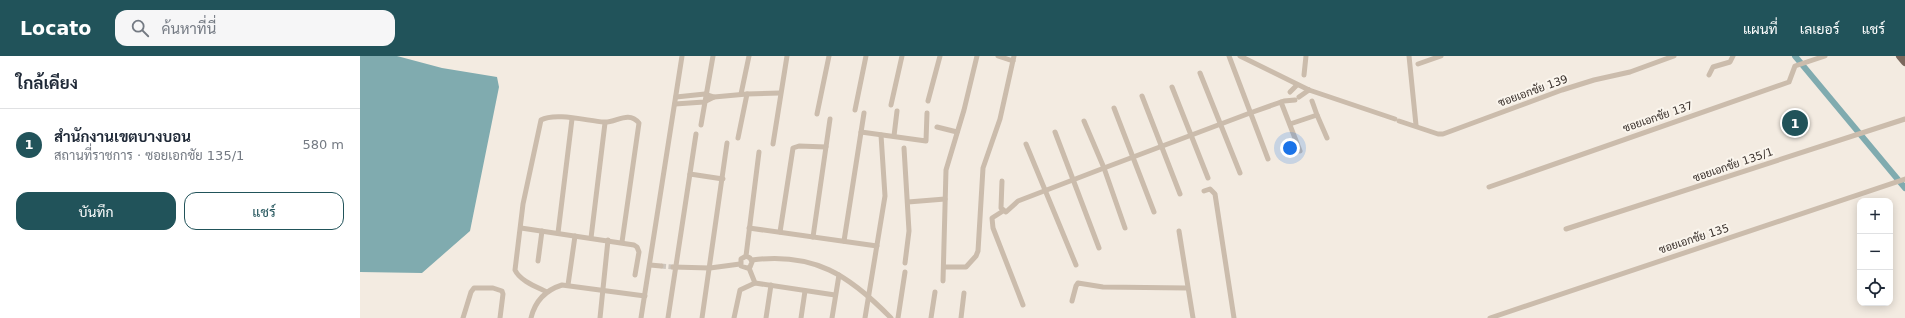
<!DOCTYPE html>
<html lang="th">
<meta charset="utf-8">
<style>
:root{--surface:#fff;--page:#f6f6f7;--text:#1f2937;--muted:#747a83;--line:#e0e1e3;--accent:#21535a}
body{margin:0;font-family:"DejaVu Sans",Sarabun,sans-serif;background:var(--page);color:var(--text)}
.controls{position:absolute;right:12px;bottom:12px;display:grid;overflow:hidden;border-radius:8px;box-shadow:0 2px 10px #0003}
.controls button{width:36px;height:36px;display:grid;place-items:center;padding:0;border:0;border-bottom:1px solid var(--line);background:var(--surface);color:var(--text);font:20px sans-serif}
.you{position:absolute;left:930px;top:92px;width:14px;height:14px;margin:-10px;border:3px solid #fff;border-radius:50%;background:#1a73e8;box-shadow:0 0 0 6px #1a73e833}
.badge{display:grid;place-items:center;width:26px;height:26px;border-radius:50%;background:var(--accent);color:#fff;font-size:13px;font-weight:700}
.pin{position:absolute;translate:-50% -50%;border:2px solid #fff;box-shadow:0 1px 4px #0006}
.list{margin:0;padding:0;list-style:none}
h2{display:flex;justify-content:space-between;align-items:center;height:52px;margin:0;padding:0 16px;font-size:17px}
h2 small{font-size:13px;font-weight:400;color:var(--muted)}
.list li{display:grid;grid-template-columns:26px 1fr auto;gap:12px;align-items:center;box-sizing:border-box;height:72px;padding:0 16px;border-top:1px solid var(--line)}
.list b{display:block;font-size:15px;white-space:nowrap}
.list p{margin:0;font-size:13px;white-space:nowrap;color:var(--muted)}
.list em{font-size:13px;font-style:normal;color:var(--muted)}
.actions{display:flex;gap:8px;padding:12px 16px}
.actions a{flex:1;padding:9px 0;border:1px solid var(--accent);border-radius:12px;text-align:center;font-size:14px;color:var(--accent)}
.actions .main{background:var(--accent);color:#fff}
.icon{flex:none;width:22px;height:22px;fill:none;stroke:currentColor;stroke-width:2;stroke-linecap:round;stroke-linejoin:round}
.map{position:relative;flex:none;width:1545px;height:262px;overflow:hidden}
header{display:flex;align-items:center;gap:24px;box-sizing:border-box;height:56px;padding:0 20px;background:var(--accent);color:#fff}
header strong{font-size:19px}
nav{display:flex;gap:22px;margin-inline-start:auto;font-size:14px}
.search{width:280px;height:36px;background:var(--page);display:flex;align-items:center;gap:10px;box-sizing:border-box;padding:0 14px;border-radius:12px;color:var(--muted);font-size:15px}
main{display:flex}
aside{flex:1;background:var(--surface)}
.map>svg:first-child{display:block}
.water{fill:#80abaf}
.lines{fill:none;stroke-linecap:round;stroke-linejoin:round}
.canal{stroke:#80abaf;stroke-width:6}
.street-tunnel{stroke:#cec6bd;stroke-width:5;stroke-dasharray:5 2.5;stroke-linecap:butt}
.street{stroke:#cbbcac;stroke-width:5}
.primary{stroke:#7a685d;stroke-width:8}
.labels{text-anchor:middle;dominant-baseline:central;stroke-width:4;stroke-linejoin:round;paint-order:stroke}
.street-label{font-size:11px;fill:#39302b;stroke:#faf5ed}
</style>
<header>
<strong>Locato</strong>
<div class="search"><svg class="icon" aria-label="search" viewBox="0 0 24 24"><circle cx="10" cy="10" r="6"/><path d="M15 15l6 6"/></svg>ค้นหาที่นี่</div>
<nav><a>แผนที่</a><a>เลเยอร์</a><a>แชร์</a></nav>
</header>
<main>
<aside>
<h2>ใกล้เคียง<small></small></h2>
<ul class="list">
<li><span class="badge">1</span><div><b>สำนักงานเขตบางบอน</b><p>สถานที่ราชการ · ซอยเอกชัย 135/1</p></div><em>580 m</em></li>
</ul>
<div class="actions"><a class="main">บันทึก</a><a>แชร์</a></div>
</aside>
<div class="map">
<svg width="1545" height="262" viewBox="0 0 1545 262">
<rect width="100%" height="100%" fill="#f3ebe1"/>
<path class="water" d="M0 0H37L82 12 137 21 139 31 110 175 62 217 0 216Z"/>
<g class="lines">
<path class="canal" d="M1435 0 1545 132"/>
<path class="street-tunnel" d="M301 210 313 211"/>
<g class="street">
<path d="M638 0 653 5"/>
<path d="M869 0 908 103"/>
<path d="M880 0 949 34 1035 63"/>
<path d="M1049 0 1056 69"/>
<path d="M1058 8 1081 0"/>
<path d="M840 17 880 117"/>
<path d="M944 19 946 0"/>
<path d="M1349 19 1353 11 1370 6 1373 0"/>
<path d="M812 31 848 122"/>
<path d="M930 36 937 29"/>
<path d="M381 38 389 0"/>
<path d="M782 40 820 138"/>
<path d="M354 41 387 38 420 37"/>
<path d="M939 41 949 34"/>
<path d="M568 45 580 0"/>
<path d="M952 45 957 59"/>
<path d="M921 46 940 95"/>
<path d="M315 48 344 46 354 41 345 38 316 41"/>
<path d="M531 49 542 0"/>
<path d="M754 52 794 156"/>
<path d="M495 54 506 0"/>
<path d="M457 58 469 0"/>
<path d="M724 65 744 112 765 172"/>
<path d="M1039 65 1078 78H1083L1202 34 1234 24 1270 16 1314 0"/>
<path d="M930 68 957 59 967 82"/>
<path d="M341 69 353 0"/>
<path d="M577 71 597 76"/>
<path d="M501 76 566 85 567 57"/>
<path d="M695 76 739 192"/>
<path d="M534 80 537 55"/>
<path d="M378 82 387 38"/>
<path d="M413 88 427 0"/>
<path d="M666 88 716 209"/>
<path d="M544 92 549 175 545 207"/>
<path d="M330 118 363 123"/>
<path d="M642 125 641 152 646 156 658 145 744 112 890 57 924 45 935 44"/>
<path d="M1129 131 1429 26 1435 10 1465 0"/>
<path d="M844 135 850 133 855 138 874 262"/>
<path d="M548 146 585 143"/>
<path d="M643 155 632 162 633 172 663 249"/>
<path d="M161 172 274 189 277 191 279 196 275 219"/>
<path d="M389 172 517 190"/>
<path d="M1206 173 1545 63"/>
<path d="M819 175 833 262"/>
<path d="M420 176 433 92 439 90 466 91"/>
<path d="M198 177 212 63"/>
<path d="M453 181 470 63"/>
<path d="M231 182 245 67"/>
<path d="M484 185 504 57"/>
<path d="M386 200 390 202 392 206 390 211 387 212 381 210V203L386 200 399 96"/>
<path d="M392 204C454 196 489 219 531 262"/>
<path d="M178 205 182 175"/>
<path d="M290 209 301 210"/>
<path d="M313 211 350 212 380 208"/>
<path d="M584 211H606L616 200 618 195 623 112 640 63 654 0"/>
<path d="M389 212 395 227 475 239"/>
<path d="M583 225 586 114 604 54 617 0"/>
<path d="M208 229 215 180"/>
<path d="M187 236C177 231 160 225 155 214L163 148 181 64C195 56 228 65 244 66 256 67 268 54 279 67L262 186"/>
<path d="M712 245 716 230 718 227 743 231 827 232"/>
<path d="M103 262 111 236 114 232H133L142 235 143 238 140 262"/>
<path d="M171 262C175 245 186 234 202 229L285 240"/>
<path d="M240 262 248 184"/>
<path d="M281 262 322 0"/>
<path d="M308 262 336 78"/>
<path d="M342 262 367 87"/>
<path d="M374 262 380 234 395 227"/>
<path d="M406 262 411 229"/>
<path d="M441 262 445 235"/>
<path d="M472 262 479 219"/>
<path d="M505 262 525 140 521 79"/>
<path d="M538 262 545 216"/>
<path d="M571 262 575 236"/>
<path d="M601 262 604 237"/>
<path d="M1130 262 1545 123"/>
</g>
<path class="primary" d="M1540 0 1545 6"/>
</g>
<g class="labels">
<g class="street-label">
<text transform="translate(1173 35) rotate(-20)">ซอยเอกชัย 139</text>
<text transform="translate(1298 61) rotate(-19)">ซอยเอกชัย 137</text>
<text transform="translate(1373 109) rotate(-19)">ซอยเอกชัย 135/1</text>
<text transform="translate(1334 183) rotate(-18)">ซอยเอกชัย 135</text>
</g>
</g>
</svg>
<div class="controls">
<button>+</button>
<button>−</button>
<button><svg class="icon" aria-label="locate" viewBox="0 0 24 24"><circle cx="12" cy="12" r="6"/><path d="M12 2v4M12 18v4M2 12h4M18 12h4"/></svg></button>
</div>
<div class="you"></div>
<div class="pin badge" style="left:1435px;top:67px">1</div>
</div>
</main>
